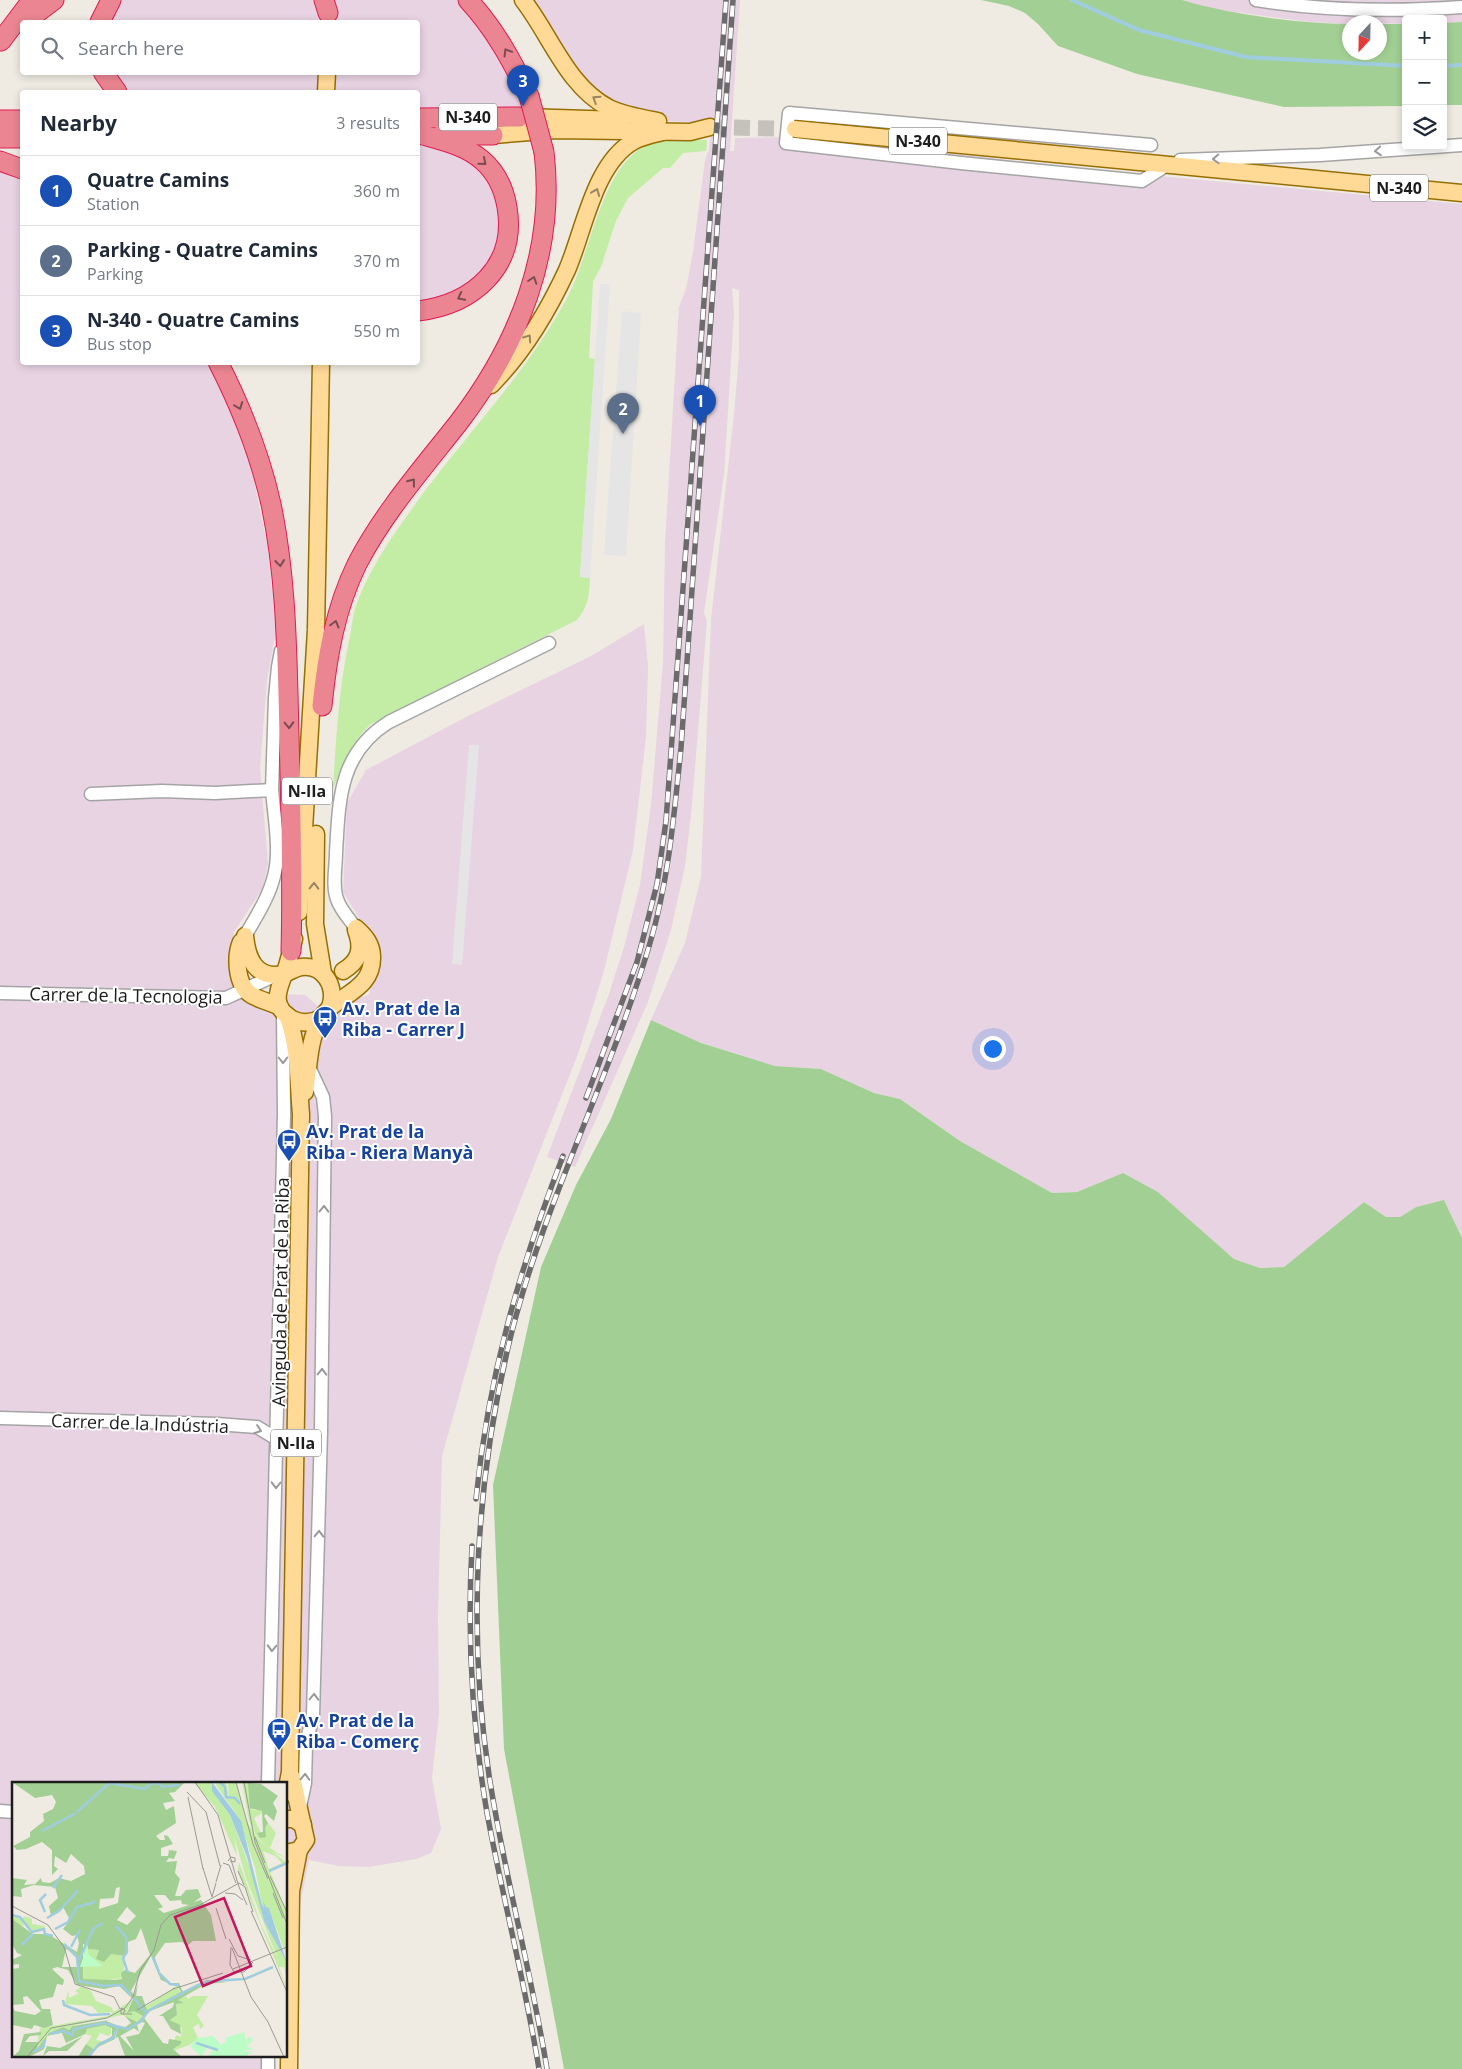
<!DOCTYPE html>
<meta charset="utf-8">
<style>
:root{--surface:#fff;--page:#f6f6f7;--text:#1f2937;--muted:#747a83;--line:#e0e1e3;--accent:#db2777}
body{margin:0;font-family:"Open Sans",sans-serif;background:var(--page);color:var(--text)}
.controls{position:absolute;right:15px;top:15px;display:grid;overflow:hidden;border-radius:5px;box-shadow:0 2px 8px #0003}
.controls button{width:45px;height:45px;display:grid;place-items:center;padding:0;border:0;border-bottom:1px solid var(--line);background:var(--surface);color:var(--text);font:25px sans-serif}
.compass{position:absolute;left:1342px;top:15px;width:45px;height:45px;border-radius:50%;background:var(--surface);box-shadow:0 2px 8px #0003;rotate:202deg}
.you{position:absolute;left:992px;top:1048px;width:18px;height:18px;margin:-12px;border:4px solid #fff;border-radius:50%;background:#1a73e8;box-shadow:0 0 0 8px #1a73e833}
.badge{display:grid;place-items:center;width:32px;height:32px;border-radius:50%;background:var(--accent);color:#fff;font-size:16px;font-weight:700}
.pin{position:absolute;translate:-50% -41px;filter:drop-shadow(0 1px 2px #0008)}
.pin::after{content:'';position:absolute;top:26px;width:18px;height:15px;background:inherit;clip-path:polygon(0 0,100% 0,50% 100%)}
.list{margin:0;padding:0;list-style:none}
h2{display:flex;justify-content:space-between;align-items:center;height:65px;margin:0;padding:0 20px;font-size:21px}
h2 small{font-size:16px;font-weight:400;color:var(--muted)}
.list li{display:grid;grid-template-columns:32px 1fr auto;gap:15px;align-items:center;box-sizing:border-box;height:70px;padding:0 20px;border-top:1px solid var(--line)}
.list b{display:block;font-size:19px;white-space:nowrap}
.list p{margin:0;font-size:16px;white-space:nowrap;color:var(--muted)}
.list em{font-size:16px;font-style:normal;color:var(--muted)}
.icon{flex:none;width:28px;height:28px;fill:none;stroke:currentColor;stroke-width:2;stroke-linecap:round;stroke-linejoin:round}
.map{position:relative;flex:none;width:1462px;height:2069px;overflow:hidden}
.search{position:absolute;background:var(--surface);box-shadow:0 2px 8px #0003;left:20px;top:20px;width:400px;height:55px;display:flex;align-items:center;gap:12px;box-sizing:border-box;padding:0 18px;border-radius:5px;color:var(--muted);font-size:19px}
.panel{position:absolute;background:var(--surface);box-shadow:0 2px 8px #0003;left:20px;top:90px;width:400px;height:275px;border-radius:5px}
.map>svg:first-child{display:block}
.industrial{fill:#e8d3e3}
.grass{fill:#c3eca5}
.forest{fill:#a2d094}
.parking{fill:#e5e5e5}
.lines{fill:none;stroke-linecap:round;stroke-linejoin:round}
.stream{stroke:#a0ccdf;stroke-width:4}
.major-tunnel{stroke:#c5c2bb;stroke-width:16;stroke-dasharray:16 8;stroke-linecap:butt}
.minor-casing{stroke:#a4a4a4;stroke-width:15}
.major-casing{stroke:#966f00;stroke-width:19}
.highway-casing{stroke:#e11b50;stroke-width:21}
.minor{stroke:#fff;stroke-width:12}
.major{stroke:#ffda97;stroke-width:16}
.highway{stroke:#eb8591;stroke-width:19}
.rail-casing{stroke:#6b6b6b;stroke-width:5.5}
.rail{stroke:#fff;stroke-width:4;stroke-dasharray:11;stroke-linecap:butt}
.highway-bridge-casing{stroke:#e11b50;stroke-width:21;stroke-linecap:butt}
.highway-bridge{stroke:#eb8591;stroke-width:19}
.oneway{stroke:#7a4c51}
.oneway2{stroke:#998560}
.oneway3{stroke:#999}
.labels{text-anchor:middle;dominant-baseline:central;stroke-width:4;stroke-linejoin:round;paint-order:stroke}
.shield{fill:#fff;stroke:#616161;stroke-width:1}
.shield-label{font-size:16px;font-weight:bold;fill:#1d1d1d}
.street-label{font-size:18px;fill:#1d1d1d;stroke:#fff}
.transit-label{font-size:18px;font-weight:bold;fill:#164399;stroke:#fff;text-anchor:start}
.inset-river{fill:none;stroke:#a0ccdf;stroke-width:2.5}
.inset-road{fill:none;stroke:#9b9993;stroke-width:1}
.view{fill:#c2185b;fill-opacity:0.15;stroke:#c2185b;stroke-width:2.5}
.inset-edge{fill:none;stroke:#1d1d1d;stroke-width:2.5}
</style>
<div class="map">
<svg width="1462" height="2069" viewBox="0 0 1462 2069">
<rect width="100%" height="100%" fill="#efebe2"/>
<g class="industrial">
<path d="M111 0H468L534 112 453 144 503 190 496 269 418 311V92H117L103 73 418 72V22H100Z"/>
<path d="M523 0H740L730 151H734L735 138 796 137 1137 174 1462 204V1238L1444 1200 1416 1207 1400 1217H1386L1364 1202 1284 1267 1260 1268 1234 1259 1158 1192 1123 1173 1077 1192 1052 1193 960 1141 900 1099 874 1093 821 1069 775 1066 701 1043 651 1020 685 943 701 877 711 620 734 414 739 355V290L732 288 734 313 724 475 704 613 707 621 691 816 685 866 671 930 648 1002 575 1167 547 1157 609 994 624 947 640 885 651 805 663 662 665 543 679 307 686 289 693 252 705 160 709 149 711 127 691 122 658 121 599 102Z"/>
<path d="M1182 0H1462V22L1443 23V19H1406V24L1350 22 1347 24 1310 22 1213 9Z"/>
<path d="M0 172 22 180V362L206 363 220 384 252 471 268 548 276 631 267 680 260 768 268 864 263 888 234 932 233 991 305 995 333 1019 349 1001 369 995 376 962 374 942 343 892 347 803 366 770 466 717 591 656 644 624 648 666 646 737 633 850 604 971 578 1054 498 1257 442 1456 438 1616 439 1714 432 1778 441 1829 431 1853 416 1859 369 1867 338 1866 309 1860 286 1975V1783H14V2055H271L268 2069H0Z"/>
</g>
<path class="grass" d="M676 139 707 140 706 151 683 153 670 168H663L628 198 616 221 601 267 593 281 589 358 595 359 580 576 590 578C589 596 589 605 577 620L371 724C352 741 343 765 333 789 336 738 339 686 350 636 352 625 353 613 357 603 369 570 389 541 409 513 460 440 526 376 568 296 590 255 602 165 646 146 655 141 666 141 676 139Z"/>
<g class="forest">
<path d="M981 0H1182C1233 15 1296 23 1349 24L1350 52H1380V24H1406V106L1284 107 1137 74 1058 46 1038 24 1025 13 1009 6Z"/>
<path d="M1462 22V105H1443V23Z"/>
<path d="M651 1020 701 1043 775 1066 821 1069 874 1093 900 1099 960 1141 1052 1193 1077 1192 1123 1173 1158 1192 1234 1259 1260 1268 1284 1267 1364 1202 1386 1217H1400L1416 1207 1444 1200 1462 1238V2069H564L504 1749 493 1485 541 1267 576 1185 611 1119Z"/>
</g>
<g class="parking">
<path d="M600 284H610L590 578 580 577Z"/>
<path d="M622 311 641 313 626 556 604 555Z"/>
<path d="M469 745H479L462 965 452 964Z"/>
</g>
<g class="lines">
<g class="stream">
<path d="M1072 0 1139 30 1246 57 1406 66"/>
<path d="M1443 66 1462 65"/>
</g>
<path class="major-tunnel" d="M710 127 795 129"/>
<defs>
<g id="minor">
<path d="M1256 0C1324 11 1393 12 1462 7"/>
<path d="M1151 145 789 113 786 143 961 163 1142 181 1167 165"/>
<path d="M1180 160 1320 155 1462 145"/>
<path d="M272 790 275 698 278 667 281 651"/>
<path d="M91 794 162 791 215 793 272 790C274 816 281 851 274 876 269 897 256 917 245 936"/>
<path d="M356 928C349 919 340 909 337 899 332 885 336 868 336 853 339 800 339 753 389 722L549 643"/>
<path d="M0 993 226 998 276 975"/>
<path d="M0 1418 217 1424 257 1427 277 1439"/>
<path d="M268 1783 284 1114 283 1014"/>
<path d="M300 1807 305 1783 306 1744 313 1715 321 1431 325 1116 323 1097 309 1067"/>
<path d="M0 1811 14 1812"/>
<path d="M268 2055V2069"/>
</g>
<g id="major">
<path d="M523 0C551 36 567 86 609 108 624 115 642 118 658 121"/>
<path d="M326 92 327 72"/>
<path d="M523 117 621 120"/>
<path d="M795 129 1462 193"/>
<path d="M493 135 556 130 690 132 710 127"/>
<path d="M491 385C523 353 548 311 567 270 584 231 594 163 634 141 643 136 654 134 663 132"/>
<path d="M316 834 315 924 323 973"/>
<path d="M299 912 316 630 321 362"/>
<path d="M245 936C247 957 255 980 283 974 289 973 294 968 301 967 324 964 337 987 330 1007"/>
<path d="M294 939C291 950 289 961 285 972 278 990 270 1006 292 1019 302 1024 312 1023 321 1018"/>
<path d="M241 942C235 956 236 984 250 994 258 1000 271 1002 280 1007"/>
<path d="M343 971C360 961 363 948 356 930"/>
<path d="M305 1092C309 1068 308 1042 320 1020 334 995 373 992 372 957 372 944 365 936 356 928"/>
<path d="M286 1793 290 1772 301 1114C298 1082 299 1045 287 1015"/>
<path d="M286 1819H294L303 1825"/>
<path d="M286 1853 299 1850 306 1840 292 1777"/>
<path d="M289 2069 291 1891 299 1850"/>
</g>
<g id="highway">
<path d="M324 0 328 13"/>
<path d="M468 0C495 29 512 61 529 96"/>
<path d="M25 22 54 0"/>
<path d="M100 22 111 0"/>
<path d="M1 41 32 0"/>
<path d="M103 72 117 92"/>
<path d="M418 118 519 117"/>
<path d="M0 120H22"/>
<path d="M441 135H493"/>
<path d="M0 138H22"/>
<path d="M0 161 22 169"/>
<path d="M418 311C474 304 517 266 507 207 504 189 496 172 482 160 466 146 444 141 423 135"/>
<path d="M218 362C241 407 260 455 271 504 287 580 287 658 289 735 291 807 293 879 291 951"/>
<path d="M322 706C327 657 335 609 357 564 384 512 423 468 459 422 518 345 556 251 544 152"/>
</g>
</defs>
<use href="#minor" class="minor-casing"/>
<use href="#major" class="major-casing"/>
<use href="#highway" class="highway-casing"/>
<use href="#minor" class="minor"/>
<use href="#major" class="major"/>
<use href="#highway" class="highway"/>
<defs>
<g id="rail">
<path d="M586 1098 637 962 657 884 666 821 726 0"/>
<path d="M476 1499C488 1377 519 1270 563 1156"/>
<path d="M472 1546C467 1635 472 1725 487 1813 503 1899 525 1983 539 2069"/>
<path d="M547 2069C531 1970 504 1874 489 1775 467 1629 476 1477 511 1335 545 1200 611 1076 650 943 669 879 674 814 681 748L733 0"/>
</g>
</defs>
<use href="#rail" class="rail-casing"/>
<use href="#rail" class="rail"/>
<defs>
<path id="highway-bridge" d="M529 96 544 152"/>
</defs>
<use href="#highway-bridge" class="highway-bridge-casing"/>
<use href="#highway-bridge" class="highway-bridge"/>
</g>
<defs><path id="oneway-chevron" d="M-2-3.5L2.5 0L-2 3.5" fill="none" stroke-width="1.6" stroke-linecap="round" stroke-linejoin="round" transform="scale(1.25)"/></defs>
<g class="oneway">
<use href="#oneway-chevron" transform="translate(507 52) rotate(-121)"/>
<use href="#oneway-chevron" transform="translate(483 162) rotate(41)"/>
<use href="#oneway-chevron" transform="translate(533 280) rotate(-72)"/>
<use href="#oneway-chevron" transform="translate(461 297) rotate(153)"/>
<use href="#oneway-chevron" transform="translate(239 406) rotate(69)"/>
<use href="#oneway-chevron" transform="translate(412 482) rotate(-52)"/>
<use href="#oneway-chevron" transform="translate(280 563) rotate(83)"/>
<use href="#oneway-chevron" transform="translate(335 624) rotate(-75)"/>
<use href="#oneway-chevron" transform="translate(289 725) rotate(88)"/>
</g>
<g class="oneway2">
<use href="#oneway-chevron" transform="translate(596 99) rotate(-147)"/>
<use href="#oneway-chevron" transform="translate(596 192) rotate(-68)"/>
<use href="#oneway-chevron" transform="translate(528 338) rotate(-55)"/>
<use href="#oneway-chevron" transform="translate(314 886) rotate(-89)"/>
</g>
<g class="oneway3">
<use href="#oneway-chevron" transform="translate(1378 151) rotate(176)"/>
<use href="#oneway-chevron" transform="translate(1216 159) rotate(178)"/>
<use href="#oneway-chevron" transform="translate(283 1060) rotate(90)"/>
<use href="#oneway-chevron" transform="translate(324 1209) rotate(-89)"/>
<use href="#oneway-chevron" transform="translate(322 1372) rotate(-89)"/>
<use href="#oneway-chevron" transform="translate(258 1430) rotate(20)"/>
<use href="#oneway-chevron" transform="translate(276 1485) rotate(91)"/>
<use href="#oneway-chevron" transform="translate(319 1534) rotate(-88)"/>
<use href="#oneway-chevron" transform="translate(272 1648) rotate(92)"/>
<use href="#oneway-chevron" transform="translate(314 1697) rotate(-88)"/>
<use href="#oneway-chevron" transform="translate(305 1777) rotate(-88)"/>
</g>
<defs>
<symbol id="bus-pin" viewBox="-11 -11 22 30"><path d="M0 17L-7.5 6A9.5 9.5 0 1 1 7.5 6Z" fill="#1a4fb4" stroke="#fff"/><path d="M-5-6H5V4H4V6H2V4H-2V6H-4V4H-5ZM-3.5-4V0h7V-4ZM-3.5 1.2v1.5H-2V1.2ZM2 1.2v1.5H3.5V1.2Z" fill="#fff"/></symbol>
</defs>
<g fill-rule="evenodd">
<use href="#bus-pin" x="311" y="1004" width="28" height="38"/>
<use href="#bus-pin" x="275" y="1127" width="28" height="38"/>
<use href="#bus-pin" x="265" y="1716" width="28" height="38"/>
</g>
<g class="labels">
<g class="shield">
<rect x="439" y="103.5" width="58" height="27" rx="4"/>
<rect x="889" y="127.5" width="58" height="27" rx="4"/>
<rect x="1370" y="174.5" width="58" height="27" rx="4"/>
<rect x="282" y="777.5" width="50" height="27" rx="4"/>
<rect x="271" y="1429.5" width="50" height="27" rx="4"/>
</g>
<g class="shield-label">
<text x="468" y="117">N-340</text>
<text x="918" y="141">N-340</text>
<text x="1399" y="188">N-340</text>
<text x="307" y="791">N-IIa</text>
<text x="296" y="1443">N-IIa</text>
</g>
<g class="street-label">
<text transform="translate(126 995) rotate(1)">Carrer de la Tecnologia</text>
<text transform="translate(280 1292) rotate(-89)">Avinguda de Prat de la Riba</text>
<text transform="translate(140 1423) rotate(2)">Carrer de la Indústria</text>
</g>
<g class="transit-label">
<text x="342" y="1008">Av. Prat de la<tspan x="342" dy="21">Riba - Carrer J</tspan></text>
<text x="306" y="1131">Av. Prat de la<tspan x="306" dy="21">Riba - Riera Manyà</tspan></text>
<text x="296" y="1720">Av. Prat de la<tspan x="296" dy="21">Riba - Comerç</tspan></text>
</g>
</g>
<g transform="translate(12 1782)">
<rect width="275" height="275" fill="#efebe2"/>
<path d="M181 0H200V8L218 33 241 94 252 139 275 181V198L272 185H267L275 207 226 88 227 80 249 142 267 180 234 96 222 54 225 74 203 25ZM202 0H214L217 15 216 0H224L234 38 246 57 259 69 245 55 237 39 230 0H236L241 28H249L250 31 242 36 249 51H245L248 56 253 55V46L256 41 264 51 258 66 275 77 261 70 275 81 258 89 275 131V175L257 127V132L251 120 254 131 250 123 243 86 227 36ZM251 69 263 74 270 81 257 87ZM5 133 10 137 12 134 14 137 13 134 20 137V142L33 144 32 147 21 149 11 138 12 144 7 143 0 137ZM72 161 76 163V167L87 168 86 173 92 178 99 172 113 174 111 196 89 199 71 197ZM70 204 79 209 84 219 99 225 102 230 86 231 80 224 53 222 56 208 57 216 67 211 63 209ZM164 204 169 211 134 228 133 225ZM174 214 176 217 181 214H196L185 233 192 244 188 247 187 242 181 245 186 256 177 263 161 269 165 261 162 259 164 253 169 255 170 246 158 237 165 233 164 222 172 221 165 218ZM121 217 115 229H122L131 234 125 240 110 233 63 243 57 248 51 245 37 251 30 264 24 267 28 246 96 234ZM92 243 99 244V251L97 254 88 251 84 258 90 259 80 267 74 262 80 254 73 252V248Z" fill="#c3eca5" fill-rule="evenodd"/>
<path d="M0 0H173L163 10 157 11 163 19 151 21 154 28 162 24 164 41 144 54 148 58H153L152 53 156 54 161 62 149 66V74H156L157 68 165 69 162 77 157 76 154 80 165 79 163 91 168 97 163 114H169L174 108 186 107 189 115 182 120 189 118 199 133 204 159H181L175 164 170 160 153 161 143 175 144 183 148 193 158 201H167L171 210 195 198 215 200 194 202 166 218 172 221 164 222 165 233 158 238 168 243 169 252 159 247 151 234H147L161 225 162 220 138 229 132 236 151 261 156 262 157 257 169 259V262L161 267 170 275 113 274 106 255 103 256 106 248 102 251 103 257 86 265 78 275H66L74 262 81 267 100 254V246L93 243 75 247 73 252 54 261 50 251 39 253 35 254 32 267 17 275H0L7 269 12 252 29 250V253L18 254 13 260H26L25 267 37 251 51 245 57 248 61 244 97 238 94 239 112 246 119 241 113 234 125 240 131 234 122 229 115 231 121 217 107 204 92 207 65 203 56 188 45 185 40 187 52 198 51 203 45 202 41 215 27 218 30 227H38L41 243 32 246 22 243 20 247 1 243 0 224 3 229 23 233 29 229 15 214 11 215 12 222 0 223V187L7 186V182L0 183V178L10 173 5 171 0 162V137L21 152H36L65 170 67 161 65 153 60 154 51 147 58 138 51 125 39 134 37 124 46 116 43 105 22 103 9 107 10 115 0 114V96L15 98 12 103 23 102 29 96 30 100 38 101 47 96 59 99 73 92 72 84 59 72 54 81 43 74 42 84 46 87 40 93V68L30 60 14 67 5 68 1 64 18 55V50L32 39 31 32 41 27 44 20 40 13 23 16ZM108 105 106 121 87 127 88 117 102 116 104 106ZM142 113H153L158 119 169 118 170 122 177 123 152 131 146 127 151 125ZM115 125 124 134 115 143 105 138ZM129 146 138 173 123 191 113 188 109 191 110 197 103 198 71 197V162L76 163V167L87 168 84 177 92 180 99 172 113 174 116 170V160L124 157ZM54 167 64 172 67 185H50ZM139 174 149 198 166 205 169 210 135 228 130 214H124L126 201 122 213 119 209ZM130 240 133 241 127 252 114 255 122 269 108 254 122 246 127 250 125 243ZM236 1 249 2 266 14 261 21 265 29 262 39 254 32 252 34 256 41 253 46 254 55 248 56 245 51 251 50 250 29 238 26ZM71 254 55 269H37L31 274 35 264 48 266Z" fill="#a2d094" fill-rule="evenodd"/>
<path d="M75 164 77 173 91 184 68 185ZM232 250 234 259 237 254 241 258 234 265 242 266 229 270 240 269 234 275H195L201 268 195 266 189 275 178 264 185 256 201 254 209 263 214 260 213 256Z" fill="#bcfcc6"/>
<path d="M200 0 229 39 250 123 252 126 251 119 257 132 254 125 257 126 275 181 252 139 235 75 218 33 200 9Z" fill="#a0ccdf"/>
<path class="inset-river" d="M208 0 213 5 214 15 223 16 228 22M65 30 97 1 133 7 140 1 148 2 150 5 167 3M30 49 64 31M257 89 275 81M41 106 50 93M33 130 28 118 34 112M0 133 8 135 20 150 32 147 33 152 41 154M35 136 47 129 66 108M104 144 114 155 115 170 111 176 116 191M43 147 56 140 65 125 83 120M52 162 65 175 67 199 92 204 109 203 119 213M10 163 21 152M59 165 68 148M141 175 147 190M67 178 81 147 90 141M147 191 158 202 167 203M122 216 133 230M51 218 52 223 78 233 98 232M37 252 51 249 60 253 62 247 91 241 116 247 129 239 136 229 186 203 201 199 233 197 261 185M184 261 206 268M21 270 32 264V258M76 275 87 262 101 256 106 245"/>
<path class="inset-road" d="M183 0 206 33 227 105 235 123M224 0 241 62 256 97M232 0 243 60 275 142M175 10 194 30 208 84M176 15 191 87M243 55 253 81M216 79 219 75 223 76V80L218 79M211 81 217 83 224 101M191 86 200 115 204 101M226 89 232 103M258 94 275 130M204 100 209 83M213 111 223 112 231 118M261 111 271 136M0 124 36 143 52 165 63 202 102 215 108 227M204 126 214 157M239 129 275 210M217 157 226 174 239 178M219 165 218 183 222 190H232L241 180M220 166 239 215 256 240 272 275M221 187 275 165M161 207 211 191M125 228 163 206M111 232 113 228 109 226V232H120M15 275 39 246 95 236 113 226 121 215 128 189 142 168 149 143 158 133 188 123 227 101 233 105 241 130"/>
<path class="view" d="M212 116 239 184 191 204 163 135Z"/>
<rect width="275" height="275" class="inset-edge"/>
</g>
</svg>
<div class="controls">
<button>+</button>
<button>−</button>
<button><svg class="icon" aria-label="layers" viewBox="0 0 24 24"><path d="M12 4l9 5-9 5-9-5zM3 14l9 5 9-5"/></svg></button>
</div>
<svg class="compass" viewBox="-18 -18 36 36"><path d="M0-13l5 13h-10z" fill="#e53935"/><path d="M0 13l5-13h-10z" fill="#747a83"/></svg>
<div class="you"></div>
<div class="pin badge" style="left:700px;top:426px;background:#1a4fb4">1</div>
<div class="pin badge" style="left:623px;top:434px;background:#5c6f8a">2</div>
<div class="pin badge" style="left:523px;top:106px;background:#1a4fb4">3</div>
<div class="search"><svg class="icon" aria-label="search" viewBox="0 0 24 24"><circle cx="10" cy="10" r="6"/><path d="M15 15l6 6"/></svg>Search here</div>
<section class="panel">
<h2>Nearby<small>3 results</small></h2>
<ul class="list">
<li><span class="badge" style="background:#1a4fb4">1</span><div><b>Quatre Camins</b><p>Station</p></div><em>360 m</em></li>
<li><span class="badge" style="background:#5c6f8a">2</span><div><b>Parking - Quatre Camins</b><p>Parking</p></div><em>370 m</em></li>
<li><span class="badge" style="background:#1a4fb4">3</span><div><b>N-340 - Quatre Camins</b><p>Bus stop</p></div><em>550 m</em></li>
</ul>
</section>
</div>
